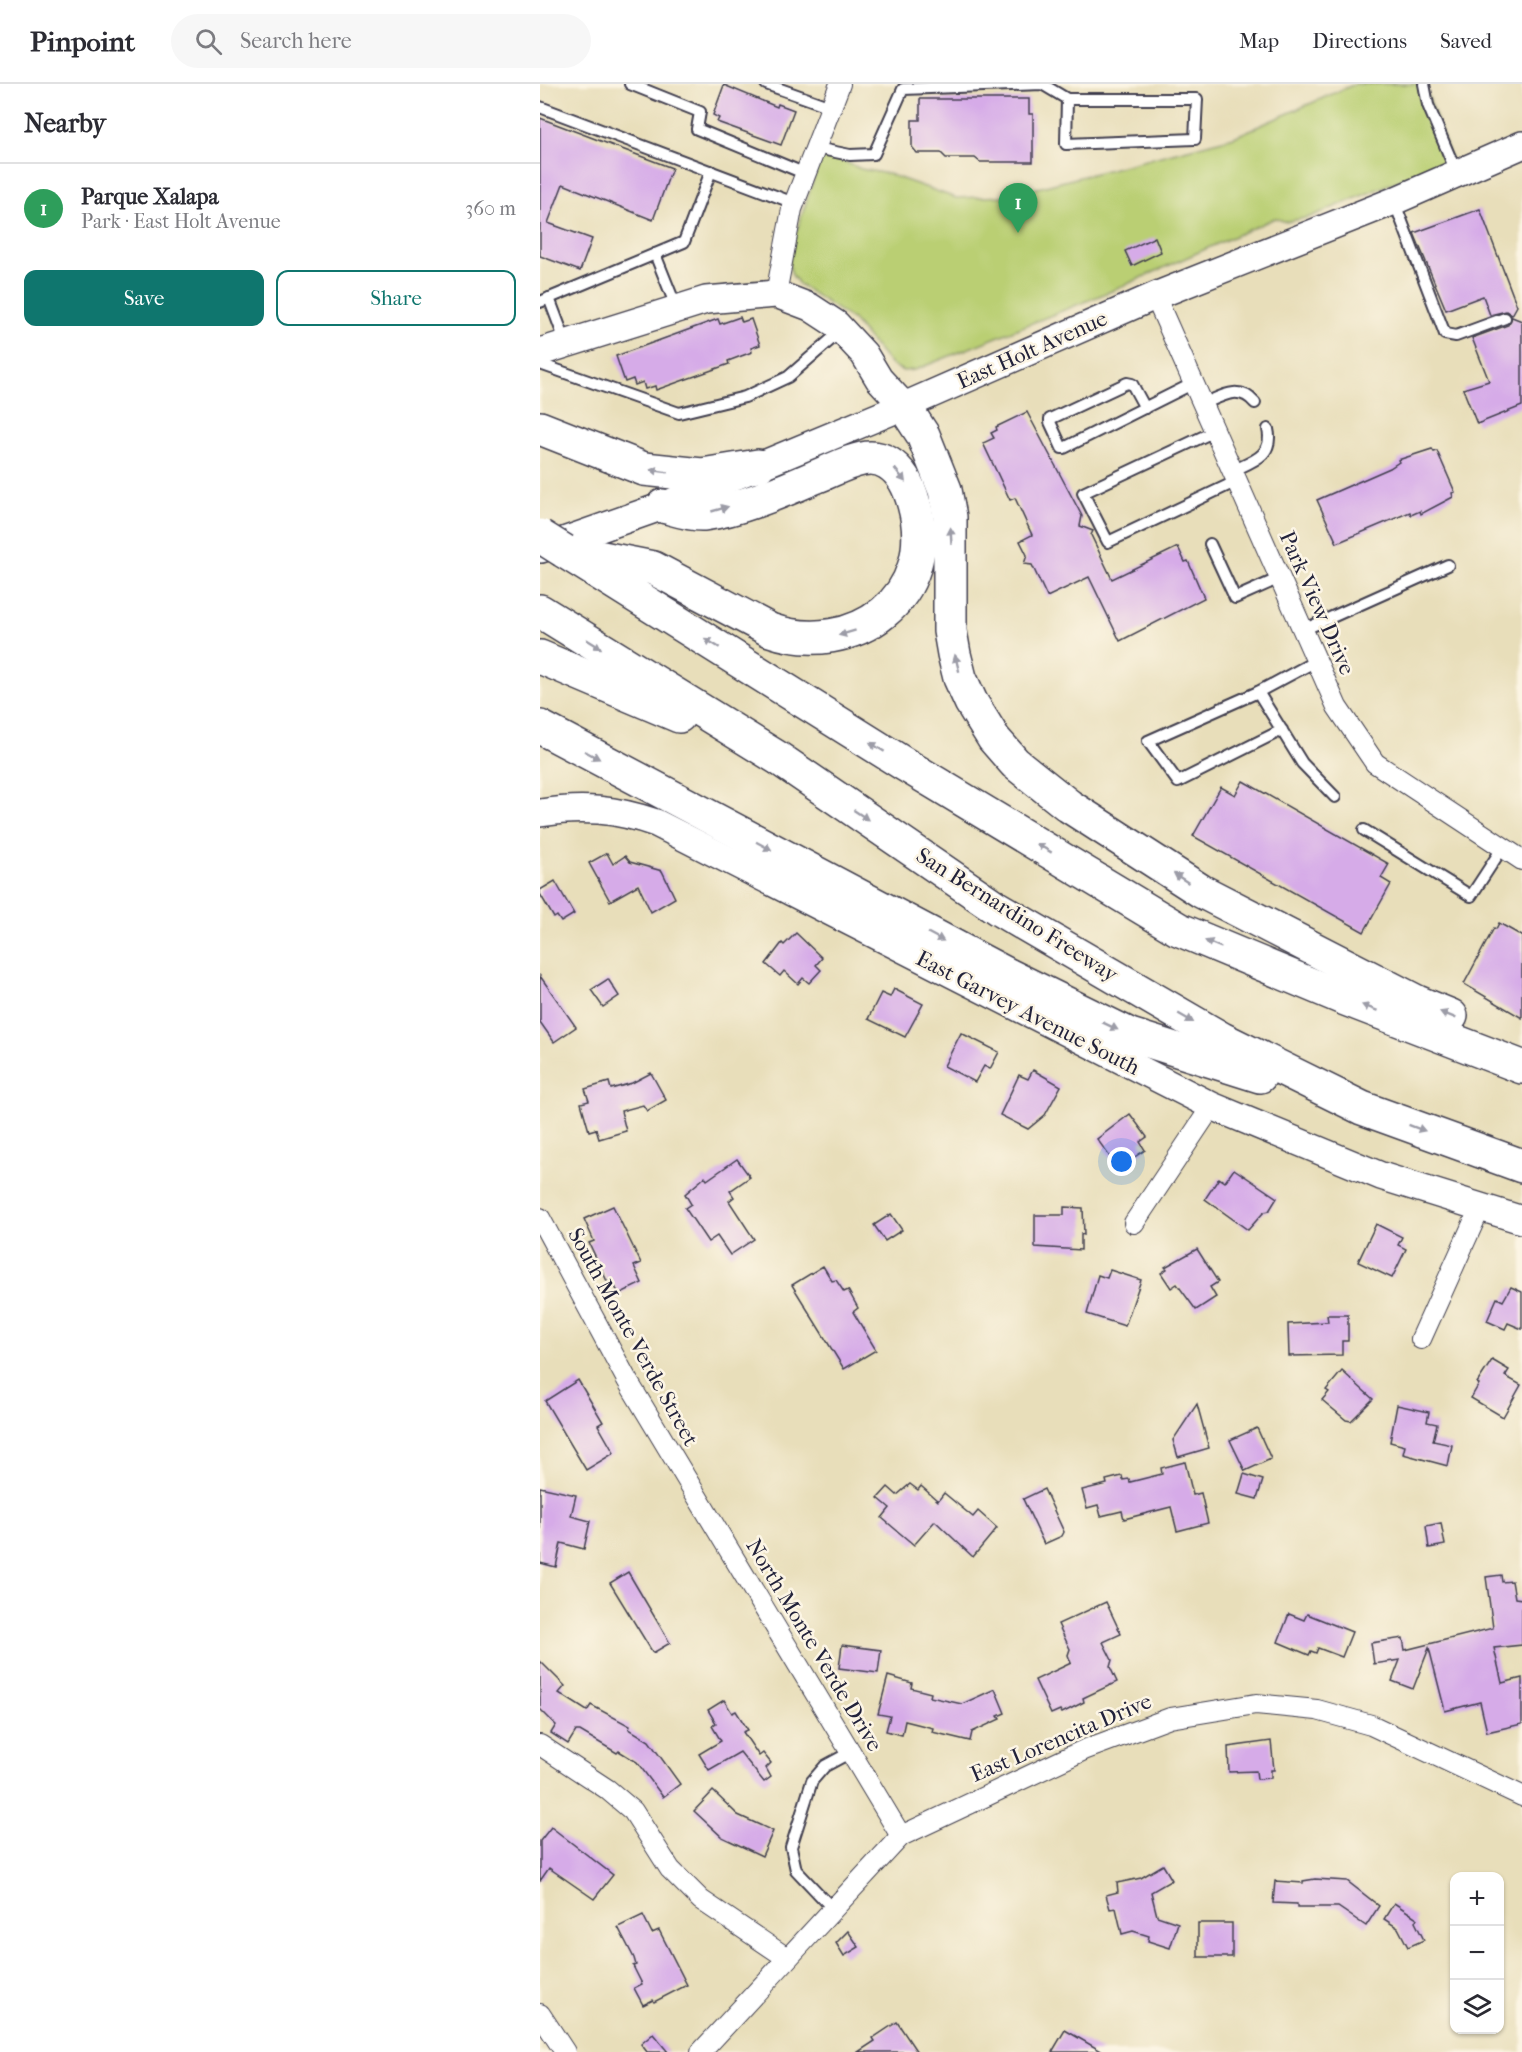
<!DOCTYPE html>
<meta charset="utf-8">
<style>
:root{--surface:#fff;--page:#f7f7f7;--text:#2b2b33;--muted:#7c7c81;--line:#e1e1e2;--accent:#0f766e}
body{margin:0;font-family:"IM FELL French Canon",serif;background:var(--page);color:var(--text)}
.controls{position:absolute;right:18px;bottom:18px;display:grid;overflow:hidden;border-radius:12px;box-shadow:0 2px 4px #0004}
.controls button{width:54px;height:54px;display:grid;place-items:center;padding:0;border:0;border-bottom:2px solid var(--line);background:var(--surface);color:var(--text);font:30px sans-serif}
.you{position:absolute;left:582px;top:1078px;width:21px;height:21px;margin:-15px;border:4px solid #fff;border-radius:50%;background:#1a73e8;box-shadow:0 0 0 9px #1a73e833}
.badge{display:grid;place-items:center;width:39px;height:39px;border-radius:50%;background:var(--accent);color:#fff;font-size:20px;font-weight:700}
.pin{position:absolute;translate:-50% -50px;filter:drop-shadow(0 2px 3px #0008)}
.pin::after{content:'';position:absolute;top:32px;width:21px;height:18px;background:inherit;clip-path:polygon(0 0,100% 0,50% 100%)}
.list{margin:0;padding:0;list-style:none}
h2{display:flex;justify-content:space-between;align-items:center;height:78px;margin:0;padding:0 24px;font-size:26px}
h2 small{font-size:20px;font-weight:400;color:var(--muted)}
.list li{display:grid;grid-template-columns:39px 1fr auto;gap:18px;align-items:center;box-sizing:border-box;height:90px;padding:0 24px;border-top:2px solid var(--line)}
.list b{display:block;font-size:22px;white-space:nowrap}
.list p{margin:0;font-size:20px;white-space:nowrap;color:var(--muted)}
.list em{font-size:20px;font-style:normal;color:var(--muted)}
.actions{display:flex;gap:12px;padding:18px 24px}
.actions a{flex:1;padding:14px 0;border:2px solid var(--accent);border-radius:12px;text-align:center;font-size:21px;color:var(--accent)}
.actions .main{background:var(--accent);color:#fff}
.icon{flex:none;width:33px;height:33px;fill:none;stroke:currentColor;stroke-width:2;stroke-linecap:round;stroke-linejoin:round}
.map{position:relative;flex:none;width:982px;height:1968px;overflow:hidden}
header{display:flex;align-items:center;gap:36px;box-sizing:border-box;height:84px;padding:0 30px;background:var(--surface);border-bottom:2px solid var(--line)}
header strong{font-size:28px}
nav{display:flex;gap:33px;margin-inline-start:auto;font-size:21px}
.search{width:420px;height:54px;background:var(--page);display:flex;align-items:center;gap:15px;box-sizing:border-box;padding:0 21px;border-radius:33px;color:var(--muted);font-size:22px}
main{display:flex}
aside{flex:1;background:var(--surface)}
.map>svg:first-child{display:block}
.green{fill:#bacf73;stroke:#6e7857;stroke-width:1.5}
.building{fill:#d6abe8}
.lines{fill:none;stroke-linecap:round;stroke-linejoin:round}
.lane-casing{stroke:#403e4e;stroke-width:14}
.street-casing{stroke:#403e4e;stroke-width:22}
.secondary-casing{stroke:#403e4e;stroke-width:30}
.highway-casing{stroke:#403e4e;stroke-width:36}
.lane{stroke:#fff;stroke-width:10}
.street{stroke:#fff;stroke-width:20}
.secondary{stroke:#fff;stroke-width:27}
.highway{stroke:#fff;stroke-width:33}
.highway-bridge-casing{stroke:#403e4e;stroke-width:36;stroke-linecap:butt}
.highway-bridge{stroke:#fff;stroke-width:33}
.oneway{fill:#9c9ca7}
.labels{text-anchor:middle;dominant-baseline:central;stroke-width:5;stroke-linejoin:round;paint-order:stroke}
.street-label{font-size:22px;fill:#22223b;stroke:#fcf5e5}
</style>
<header>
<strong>Pinpoint</strong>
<div class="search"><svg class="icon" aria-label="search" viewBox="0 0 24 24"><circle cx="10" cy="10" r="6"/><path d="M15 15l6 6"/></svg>Search here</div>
<nav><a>Map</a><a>Directions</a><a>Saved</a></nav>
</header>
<main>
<aside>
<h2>Nearby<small></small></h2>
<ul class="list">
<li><span class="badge" style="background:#2e9e5b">1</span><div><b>Parque Xalapa</b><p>Park · East Holt Avenue</p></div><em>360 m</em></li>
</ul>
<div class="actions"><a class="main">Save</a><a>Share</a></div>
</aside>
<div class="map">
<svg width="982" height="1968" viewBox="0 0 982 1968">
<rect width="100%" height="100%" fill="#fcf5e5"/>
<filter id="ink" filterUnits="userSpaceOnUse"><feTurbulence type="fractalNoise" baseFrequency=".0167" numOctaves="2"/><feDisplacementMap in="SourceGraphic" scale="12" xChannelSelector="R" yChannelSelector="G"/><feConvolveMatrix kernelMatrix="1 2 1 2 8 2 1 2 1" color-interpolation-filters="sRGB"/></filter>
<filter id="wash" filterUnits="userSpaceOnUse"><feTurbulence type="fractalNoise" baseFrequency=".008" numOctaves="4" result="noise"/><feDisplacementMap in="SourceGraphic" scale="24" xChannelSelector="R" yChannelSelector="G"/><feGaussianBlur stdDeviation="1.35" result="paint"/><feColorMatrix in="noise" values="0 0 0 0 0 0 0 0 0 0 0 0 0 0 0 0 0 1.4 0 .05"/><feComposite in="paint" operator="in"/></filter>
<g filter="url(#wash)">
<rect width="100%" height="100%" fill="#e8deba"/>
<path class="green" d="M815 0H884L911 75 770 133 746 138 735 134 574 206 375 286 363 287 350 280 313 236 259 200 252 191 249 180 254 155 281 73 287 70 321 85 348 90 416 114 467 112 694 53Z"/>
<g id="blocks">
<g class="building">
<path d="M184 1 237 23 238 20 254 26 241 61 177 38 179 34 173 31Z"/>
<path d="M380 15H489V30H493V78H440L435 74H406L401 69H377L372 63V36H380Z"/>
<path d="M0 34 132 84 113 136 23 100 8 139 52 155 40 187 0 172Z"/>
<path d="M940 125 977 222 972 231 966 227 950 231 943 212 906 226 874 149Z"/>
<path d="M615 153 621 168 592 182 585 167Z"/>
<path d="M200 233 202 238 211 235 220 261 211 264 212 268 188 277 189 280 116 306 115 302 105 305 103 298 95 301 93 295 85 298 76 272 178 235 180 240Z"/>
<path d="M972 233 982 237V322L937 340 923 305 949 297 932 254 968 241Z"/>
<path d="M487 328 542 432 540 442 553 447 551 451 572 495 638 463 645 478 648 477 664 514 580 557 549 493 507 513 492 481 484 480 487 471 480 457 492 451 475 414 470 416 443 359 454 354 451 349 457 346 456 343Z"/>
<path d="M892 365 894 368 897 367 915 408 912 409 913 413 881 430 880 427 871 431 870 428 797 459 777 416 850 384 859 378 858 376Z"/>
<path d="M703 697 849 780 841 794 851 800 824 848 653 752 681 703 695 711Z"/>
<path d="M67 769 73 780 85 772 90 778 122 787 135 814 111 828 98 801 70 817 49 779Z"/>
<path d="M15 797 34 830 21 838 17 832 14 834 0 810V806Z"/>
<path d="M959 839 982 852V934L924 900 954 844 956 845Z"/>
<path d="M256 849 282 874 276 881 281 886 269 899 263 894 258 900 244 887 240 892 226 880 242 859 244 861Z"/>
<path d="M0 892 36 943 14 958 0 938Z"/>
<path d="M68 895 79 912 63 923 51 906Z"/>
<path d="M354 905 383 920 365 953 328 935 341 909 350 913Z"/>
<path d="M421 949 459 968 450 985 444 982 435 998 404 982Z"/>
<path d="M493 986 521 1002 505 1031 488 1045 460 1031 479 991 488 995Z"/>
<path d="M111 989 126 1016 107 1027 103 1021 81 1027 86 1047 59 1055 56 1045 49 1047 41 1019 49 1017 45 1005 69 998 71 1005 92 999Z"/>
<path d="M590 1030 607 1053 600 1058 605 1066 578 1084 557 1055Z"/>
<path d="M197 1075 210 1093 190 1107 194 1113 189 1117 214 1155 190 1171 177 1152 168 1158 145 1124 151 1120 145 1110 165 1093 167 1096Z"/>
<path d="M694 1085 737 1114 729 1127 724 1128 708 1146 665 1115 679 1094 685 1098Z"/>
<path d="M73 1122 101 1179 94 1182 102 1199 79 1210 71 1195 67 1197 49 1159 54 1157 44 1135Z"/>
<path d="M524 1123 543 1124 544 1151 541 1150V1166L495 1163V1131H524Z"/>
<path d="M351 1130 362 1146 345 1157 334 1141Z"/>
<path d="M836 1140 862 1153 858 1161 866 1165 852 1194 818 1178Z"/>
<path d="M657 1165 678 1198 670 1203 676 1213 656 1226 637 1200 631 1204 621 1189 627 1185 625 1183Z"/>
<path d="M283 1182 292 1197 296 1196 304 1208 308 1206 318 1224 313 1228 336 1266 304 1285 252 1201Z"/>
<path d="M570 1186 601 1196 585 1242 547 1230 558 1191 567 1194Z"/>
<path d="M971 1203 982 1208V1245L968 1239 965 1245 947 1237 957 1214 963 1217Z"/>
<path d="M787 1231H808V1257H802V1271L749 1272 748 1240 788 1238Z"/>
<path d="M952 1276 969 1286 965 1292 981 1301 963 1333 931 1314 939 1300 937 1299Z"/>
<path d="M802 1287 833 1315 811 1337 806 1336 782 1316 789 1308 786 1306Z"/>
<path d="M38 1296 63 1338 58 1341 74 1369 46 1386 5 1317Z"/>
<path d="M657 1320 669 1364 638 1373 633 1356Z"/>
<path d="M857 1321 889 1328 887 1338 897 1340 893 1357 912 1361 908 1382 863 1370 865 1362 850 1358Z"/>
<path d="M717 1344 731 1375 705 1387 690 1356Z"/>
<path d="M645 1378 653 1411 661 1409 668 1439 637 1447 631 1423 584 1435 582 1427 561 1432 558 1421 547 1424 542 1406 567 1400 566 1396 582 1392 583 1396 589 1395 590 1398 622 1390 621 1384Z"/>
<path d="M704 1390 723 1396 717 1415 698 1410Z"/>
<path d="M370 1400 378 1406 381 1402 398 1417 404 1409 433 1433 438 1427 457 1444 433 1473 395 1437 374 1461 342 1434 350 1424 338 1414 348 1403 357 1411Z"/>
<path d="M0 1403 36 1411 31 1432 50 1437 44 1465 21 1459 16 1483 0 1479Z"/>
<path d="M504 1405 524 1448 522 1452 504 1460 483 1415Z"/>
<path d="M901 1439 905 1461 889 1464 886 1442Z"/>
<path d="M88 1488 130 1559 113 1569 70 1499Z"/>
<path d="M961 1491 962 1498 972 1497 975 1514 982 1515V1561L954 1564 962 1599 982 1594V1640L947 1648 940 1618 905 1627 889 1564 873 1605 852 1597 860 1576 834 1580 831 1559 863 1554 865 1566 953 1544 946 1493Z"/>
<path d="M566 1518 581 1550 563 1558 572 1576 570 1583 577 1598 543 1614 544 1618 522 1629 520 1626 511 1630 495 1596 531 1579 528 1571 530 1565 518 1540Z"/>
<path d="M749 1530 764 1536 767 1530 812 1548 802 1573 778 1564 776 1569 771 1567 769 1571 738 1558Z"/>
<path d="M302 1561 341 1566 338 1589 299 1584Z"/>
<path d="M0 1577 25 1602 19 1609 47 1627 51 1621 90 1642 89 1645 109 1657 140 1700 123 1713 97 1678 79 1667 77 1669 40 1647H36L28 1660 11 1649 16 1641 0 1625Z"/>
<path d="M348 1592 372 1599 371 1604 391 1609 390 1613 422 1620 455 1605 465 1629 458 1632 460 1635 432 1648 430 1657 392 1648 393 1644 365 1637 362 1651 346 1647 350 1632 338 1630Z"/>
<path d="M184 1616 192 1629 196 1627 208 1646 203 1648 219 1672 223 1669 231 1679 226 1684 231 1693 224 1698 200 1668 169 1686 159 1670 181 1657 172 1642 176 1639 168 1626Z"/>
<path d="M731 1657 734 1686H731V1694L717 1695 716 1687 689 1688 688 1663Z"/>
<path d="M173 1707 198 1731 233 1747 222 1772 182 1753 154 1727Z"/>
<path d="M11 1743 73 1791 54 1815 9 1784 0 1797V1757Z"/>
<path d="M623 1781 632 1796 611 1808 617 1832 638 1839 630 1864 608 1857 609 1852 593 1847 582 1850 576 1824 570 1825 566 1811 578 1808 577 1799 601 1794Z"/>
<path d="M775 1795 807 1797 839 1822 826 1842 798 1823H757V1820L733 1819 735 1797 763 1799V1797Z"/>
<path d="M854 1819 877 1834 875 1838 884 1856 868 1863 858 1844 844 1835Z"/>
<path d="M103 1831 112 1849 119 1846 147 1901 114 1918 113 1916 103 1921 94 1904 102 1900 93 1882 96 1881 94 1874 78 1843Z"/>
<rect x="658" y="1839" width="34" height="34"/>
<path d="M308 1847 319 1863 304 1872 296 1859Z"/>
<path d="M357 1938 377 1968H318L335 1957 333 1954Z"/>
<path d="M525 1946 563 1968H512Z"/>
<path d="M113 1950 128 1968H107L101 1960Z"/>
</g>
</g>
</g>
<g filter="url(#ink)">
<use href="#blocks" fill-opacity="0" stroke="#403e4e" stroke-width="1.5"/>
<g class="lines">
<defs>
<g id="lane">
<path d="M90 0 160 28 157 45 266 90"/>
<path d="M226 0 291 23"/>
<path d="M884 0 888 21 917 90"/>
<path d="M0 23 254 119"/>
<path d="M276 64 310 71 334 70 363 5 502 0 527 15H657L655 55 526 60 527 15"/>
<path d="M854 117 905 250 916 252 965 234"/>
<path d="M115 170 137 225"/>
<path d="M9 214 26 259"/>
<path d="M0 218 144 158 171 87"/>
<path d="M0 280 139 329 205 313 248 293 302 246"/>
<path d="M663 320C682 312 699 300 715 319"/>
<path d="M605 324 592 300 587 299 510 335V338L522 364H524L654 299"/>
<path d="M675 347 543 409 568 458 697 397"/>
<path d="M692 387C713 377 734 372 728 345"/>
<path d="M670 460 695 514 740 494"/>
<path d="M763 546 908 481"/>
<path d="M718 608 776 577"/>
<path d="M742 646 638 698 608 657 718 608 762 679 795 713"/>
<path d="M824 746 931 812 963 763"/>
<path d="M293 1825 256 1786 251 1763 272 1697 285 1682 311 1668"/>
</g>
<g id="street">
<path d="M236 210 252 125 300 0"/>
<path d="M615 212 797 623 835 679 982 776"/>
<path d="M0 1134 87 1296 361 1752"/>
<path d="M594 1139 672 1022"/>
<path d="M881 1255 940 1124"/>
<path d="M0 1661 67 1705 93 1727 130 1785 161 1816 247 1874"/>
<path d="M0 1930 25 1968"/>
<path d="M161 1968 361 1752 544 1666 630 1634 716 1620 777 1626 831 1641 982 1712"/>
</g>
<g id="secondary">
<path d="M0 268 166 216 236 210 270 223 296 240 324 270 339 295 364 322"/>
<path d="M1 465 123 422 364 322 615 212 854 117 982 61"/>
<path d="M0 729C42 722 76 725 116 739L672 1022 841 1092 982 1136"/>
</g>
<g id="highway">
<path d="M364 322 383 351 405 406 410 433V547L414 570 420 594 431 618 454 655 475 679 529 722 661 807 877 918 911 932"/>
<path d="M0 344 104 385 162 391 218 382"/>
<path d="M24 467 364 680 638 845 803 914 982 983"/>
<path d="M47 471 113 484 230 546C314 575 400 513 374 420 370 405 363 388 348 379 340 374 331 373 322 375 306 378 291 387 275 393 243 407 198 426 163 430 151 431 135 425 123 422"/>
<path d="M0 527 238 674 457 824 682 955 822 1024 982 1082"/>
<path d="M0 573 139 632"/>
<path d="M0 643 468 891 590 951 720 992"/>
</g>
</defs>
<use href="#lane" class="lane-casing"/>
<use href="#street" class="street-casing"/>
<use href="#secondary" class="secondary-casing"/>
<use href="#highway" class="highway-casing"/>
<use href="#lane" class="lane"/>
<use href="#street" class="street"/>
<use href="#secondary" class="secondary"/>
<use href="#highway" class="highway"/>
<defs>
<path id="highway-bridge" d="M0 452 24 467"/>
</defs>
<use href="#highway-bridge" class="highway-bridge-casing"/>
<use href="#highway-bridge" class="highway-bridge"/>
</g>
<defs><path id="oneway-solid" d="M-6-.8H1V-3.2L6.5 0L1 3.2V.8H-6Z" transform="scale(1.5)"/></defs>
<g class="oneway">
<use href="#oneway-solid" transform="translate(119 387) rotate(-171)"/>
<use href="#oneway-solid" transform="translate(360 391) rotate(52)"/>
<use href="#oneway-solid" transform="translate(180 425) rotate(-16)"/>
<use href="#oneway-solid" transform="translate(411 452) rotate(-93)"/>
<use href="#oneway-solid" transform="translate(307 549) rotate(163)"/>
<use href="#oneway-solid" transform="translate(172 559) rotate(-148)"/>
<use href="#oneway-solid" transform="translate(54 560) rotate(32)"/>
<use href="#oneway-solid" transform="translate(417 579) rotate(-104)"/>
<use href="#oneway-solid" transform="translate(337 663) rotate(-148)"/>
<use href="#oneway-solid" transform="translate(52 671) rotate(28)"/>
<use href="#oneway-solid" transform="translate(321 731) rotate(34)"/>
<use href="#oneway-solid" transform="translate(224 762) rotate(28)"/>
<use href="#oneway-solid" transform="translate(504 764) rotate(-149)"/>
<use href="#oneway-solid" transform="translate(641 794) rotate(-147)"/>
<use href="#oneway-solid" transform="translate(396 853) rotate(28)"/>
<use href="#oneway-solid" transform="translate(673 860) rotate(-157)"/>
<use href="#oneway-solid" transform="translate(830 924) rotate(-159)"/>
<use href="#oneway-solid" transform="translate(908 931) rotate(-158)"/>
<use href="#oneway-solid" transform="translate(646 934) rotate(30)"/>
<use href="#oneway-solid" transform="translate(570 942) rotate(26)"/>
<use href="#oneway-solid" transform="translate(877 1044) rotate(20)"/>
</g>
</g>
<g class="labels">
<g class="street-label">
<text transform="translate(492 266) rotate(-24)">East Holt Avenue</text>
<text transform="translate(777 519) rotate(66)">Park View Drive</text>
<text transform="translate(477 831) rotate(32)">San Bernardino Freeway</text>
<text transform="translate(488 929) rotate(27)">East Garvey Avenue South</text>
<text transform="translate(93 1253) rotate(61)">South Monte Verde Street</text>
<text transform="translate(274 1561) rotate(59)">North Monte Verde Drive</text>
<text transform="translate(521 1654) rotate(-23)">East Lorencita Drive</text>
</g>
</g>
</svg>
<div class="controls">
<button>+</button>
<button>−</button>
<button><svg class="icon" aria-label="layers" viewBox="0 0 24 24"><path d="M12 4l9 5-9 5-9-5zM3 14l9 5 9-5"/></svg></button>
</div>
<div class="you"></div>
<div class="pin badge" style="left:478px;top:149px;background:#2e9e5b">1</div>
</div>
</main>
